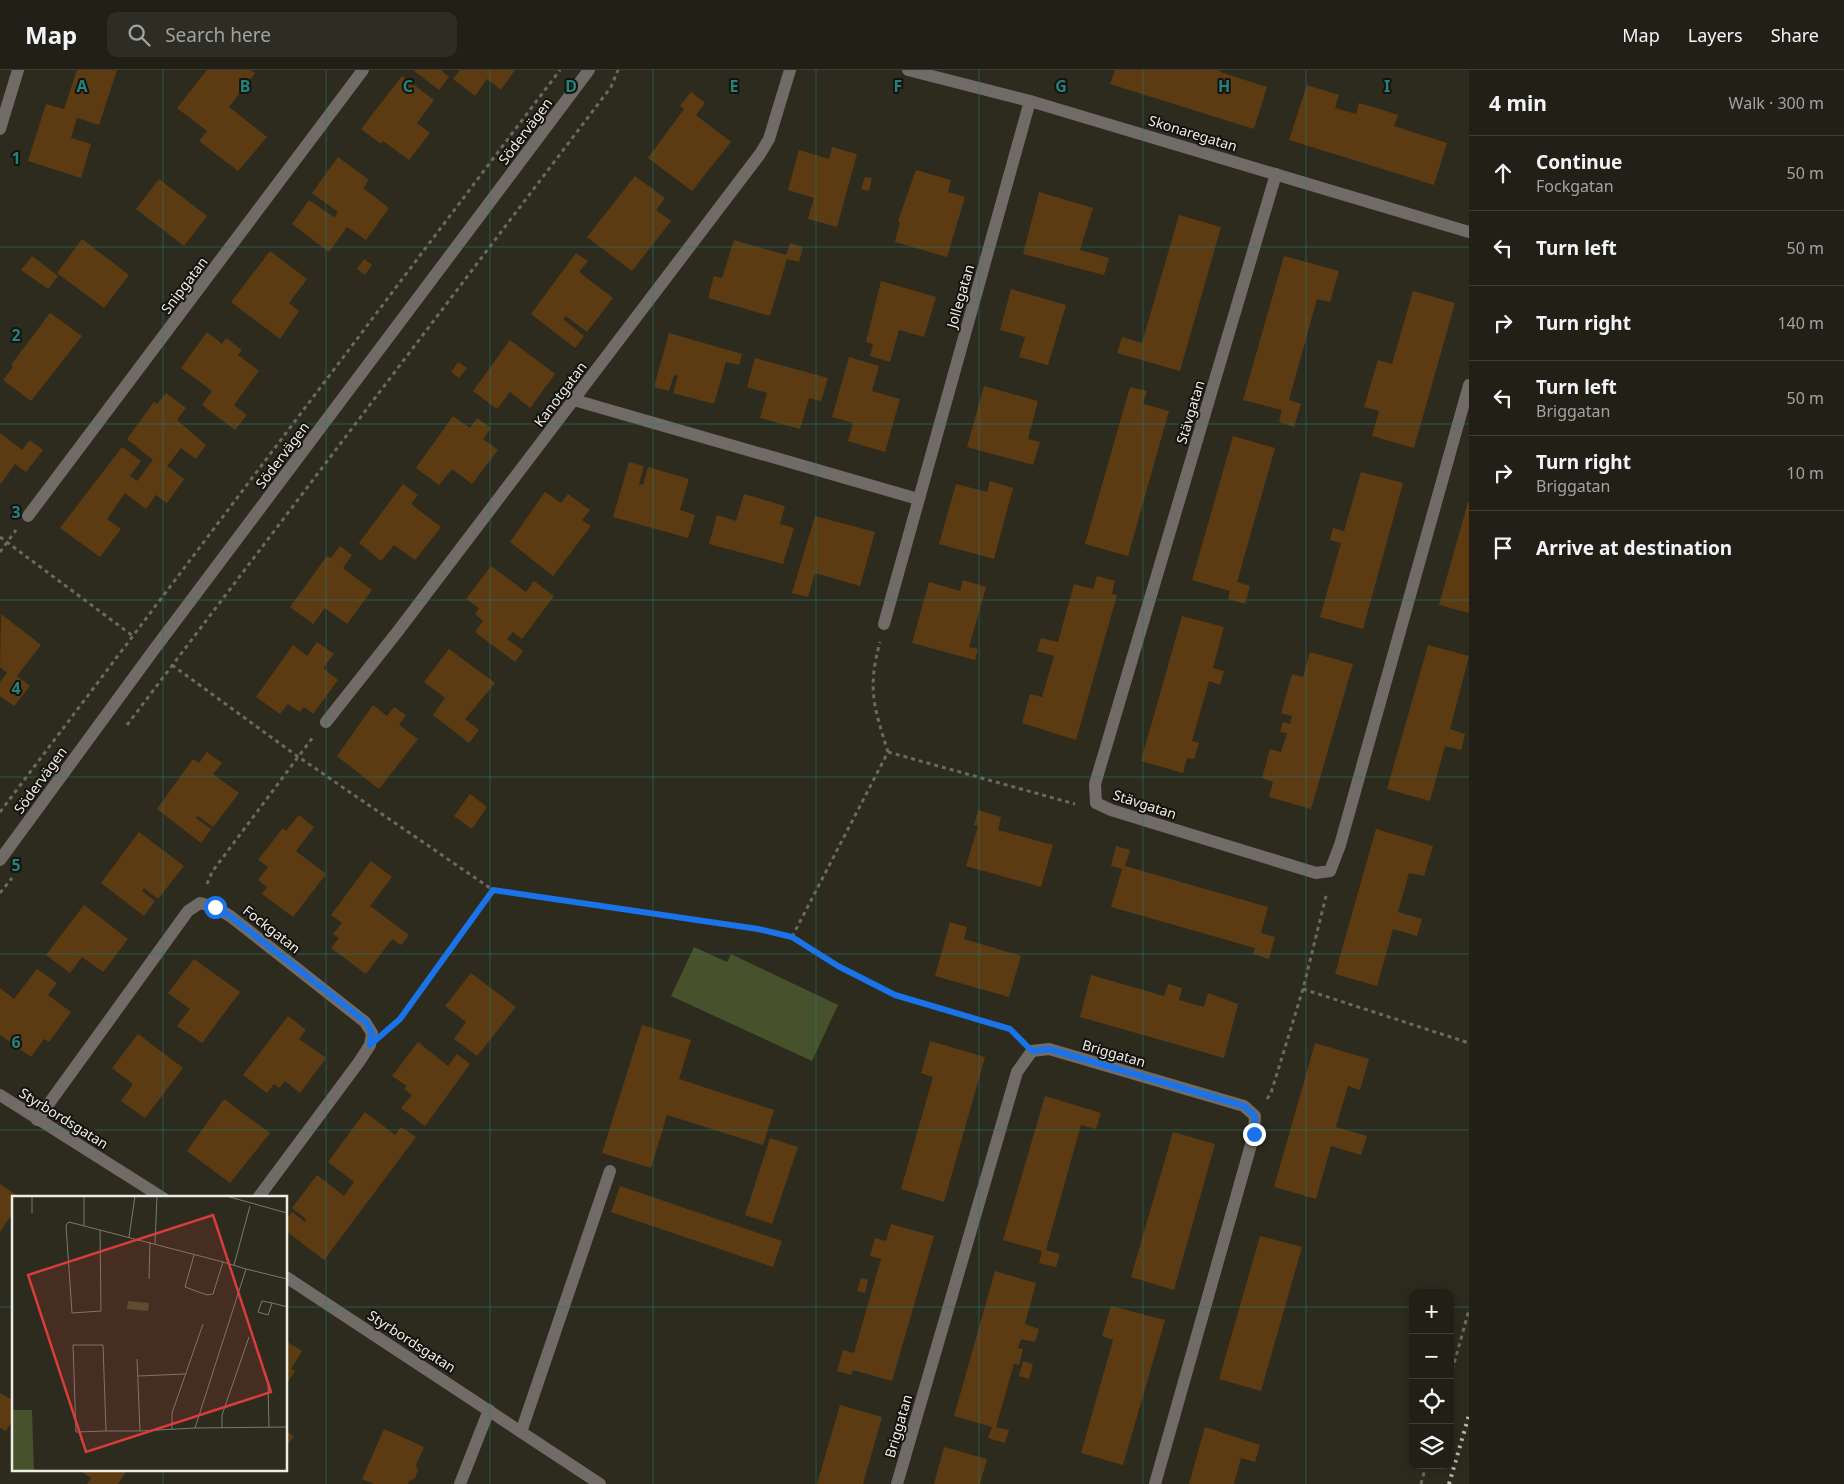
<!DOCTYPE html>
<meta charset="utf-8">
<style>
:root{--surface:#222016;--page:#2e2d23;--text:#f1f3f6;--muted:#a2a3a1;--line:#3f3e35}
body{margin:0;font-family:"Noto Sans",sans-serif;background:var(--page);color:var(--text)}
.controls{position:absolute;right:15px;bottom:15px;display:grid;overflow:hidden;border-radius:10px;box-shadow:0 2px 12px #0003}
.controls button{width:45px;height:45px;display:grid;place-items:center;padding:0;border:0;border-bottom:1px solid var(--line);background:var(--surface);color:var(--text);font:25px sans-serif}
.stop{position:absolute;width:15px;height:15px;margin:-11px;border:4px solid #1a73e8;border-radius:50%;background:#fff}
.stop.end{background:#1a73e8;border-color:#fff;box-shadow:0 1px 5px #0008}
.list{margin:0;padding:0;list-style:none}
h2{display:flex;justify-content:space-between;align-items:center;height:65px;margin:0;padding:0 20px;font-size:21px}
h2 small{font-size:16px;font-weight:400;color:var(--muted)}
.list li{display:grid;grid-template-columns:32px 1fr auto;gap:15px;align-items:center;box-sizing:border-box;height:75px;padding:0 20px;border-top:1px solid var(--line)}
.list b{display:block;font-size:19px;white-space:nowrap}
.list p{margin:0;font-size:16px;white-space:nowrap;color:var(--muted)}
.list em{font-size:16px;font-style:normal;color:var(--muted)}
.icon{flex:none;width:28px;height:28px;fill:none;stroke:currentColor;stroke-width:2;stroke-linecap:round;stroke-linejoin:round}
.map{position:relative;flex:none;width:1469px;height:1414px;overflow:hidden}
header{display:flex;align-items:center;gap:30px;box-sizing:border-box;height:70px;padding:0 25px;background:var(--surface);border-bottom:1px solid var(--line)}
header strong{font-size:24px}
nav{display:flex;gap:28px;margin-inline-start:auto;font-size:18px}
.search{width:350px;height:45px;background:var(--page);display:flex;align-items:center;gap:12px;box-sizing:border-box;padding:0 18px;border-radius:10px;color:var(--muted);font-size:19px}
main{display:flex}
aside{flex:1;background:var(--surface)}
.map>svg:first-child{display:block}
.green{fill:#47512c}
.building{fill:#5c3b12}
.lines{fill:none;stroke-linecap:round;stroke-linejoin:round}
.path{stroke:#6b6a5e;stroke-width:3;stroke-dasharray:4 4;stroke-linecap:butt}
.minor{stroke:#716b67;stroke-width:12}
.rail{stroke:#bab8af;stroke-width:4;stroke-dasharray:2.5 5;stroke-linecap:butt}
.route{stroke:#1a73e8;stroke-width:6}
.grid{fill:none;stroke:#25827a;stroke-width:1;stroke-opacity:0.55}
.labels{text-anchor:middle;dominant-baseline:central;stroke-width:4;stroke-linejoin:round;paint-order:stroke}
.street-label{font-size:14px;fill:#eeede5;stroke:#14130e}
.inset-road{fill:none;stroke:#7a796e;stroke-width:1}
.view{fill:#d83c3b;fill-opacity:0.15;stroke:#d83c3b;stroke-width:2.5}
.inset-edge{fill:none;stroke:#eeede5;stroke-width:2.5}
.grid-label{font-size:16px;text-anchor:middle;font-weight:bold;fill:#25827a;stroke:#14130e;stroke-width:4;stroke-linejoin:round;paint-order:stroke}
</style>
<header>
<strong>Map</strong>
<div class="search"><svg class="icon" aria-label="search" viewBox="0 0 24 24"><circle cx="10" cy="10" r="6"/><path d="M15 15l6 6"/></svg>Search here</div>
<nav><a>Map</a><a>Layers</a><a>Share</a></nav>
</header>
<main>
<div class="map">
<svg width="1469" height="1414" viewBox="0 0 1469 1414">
<rect width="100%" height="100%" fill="#2d2b1e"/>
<path class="green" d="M694 877 727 892 731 884 838 935 812 991 671 926Z"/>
<g class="building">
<path d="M77 0H117L99 55 77 48 71 68 91 74 81 108 28 91 46 34 64 39Z"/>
<path d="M207 0H251L255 3 229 37 267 67 238 101 199 71 207 61 177 38Z"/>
<path d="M413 0H441L449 7 439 20Z"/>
<path d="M460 0H515L501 20 487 9 475 26 453 9Z"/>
<path d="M1115 0H1221L1220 2 1267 17 1254 59 1110 14Z"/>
<path d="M402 6 434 30 417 53 430 63 409 90 383 71 381 74 361 59Z"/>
<path d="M1307 15 1339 25 1335 38 1356 44 1359 33 1377 38 1398 45 1394 56 1447 73 1434 115 1289 70Z"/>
<path d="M691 22 705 33 696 45 731 72 692 121 648 88 684 39 680 36Z"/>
<path d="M832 77 857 84 837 157 808 149 814 128 788 120 799 80 829 89Z"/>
<path d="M338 87 369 110 363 118 389 138 366 170 347 157 329 182 292 154 309 130 337 149 335 147 338 142 312 123Z"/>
<path d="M916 100 951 110 948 122 965 127 947 187 895 172 900 152 898 151Z"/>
<path d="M635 106 665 128 656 140 671 151 632 201 587 167Z"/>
<path d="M865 107 872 108 869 121 861 119Z"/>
<path d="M159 109 207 146 184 176 136 139Z"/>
<path d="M1039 122 1093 138 1080 180 1109 188 1104 205 1023 184Z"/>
<path d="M1179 145 1221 157 1180 301 1117 283 1122 267 1142 273Z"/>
<path d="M82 169 129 205 104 238 57 203Z"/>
<path d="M734 170 786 185 790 173 803 177 799 192 787 189 770 246 708 228 714 206 722 208Z"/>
<path d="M270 181 307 209 289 233 299 241 280 269 231 232Z"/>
<path d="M576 183 588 191 579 202 613 228 587 262 566 246 563 249 584 266 575 278 531 244Z"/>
<path d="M32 186 58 206 48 219 21 200Z"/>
<path d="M1284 186 1339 201 1330 232 1317 229 1289 330 1301 334 1294 357 1279 352 1282 340 1243 330Z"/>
<path d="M364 189 372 195 365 205 357 199Z"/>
<path d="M881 211 936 227 924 267 899 260 890 292 870 286 873 274 866 272Z"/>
<path d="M1011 219 1066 235 1048 295 1019 287 1025 267 1000 260Z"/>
<path d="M1413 221 1455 233 1414 378 1372 366 1379 341 1364 337 1378 290 1392 294Z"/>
<path d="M50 243 82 266 31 331 3 310 13 297 11 295Z"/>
<path d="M207 262 222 274 226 268 242 280 238 285 259 301 234 335 247 345 235 360 202 335 212 321 181 298Z"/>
<path d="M669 263 742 284 739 295 726 292 714 334 673 323 678 306 674 305 669 321 654 317Z"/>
<path d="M510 270 555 304 530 338 510 322 497 339 473 321Z"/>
<path d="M849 287 879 296 872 321 900 329 885 382 848 371 853 353 832 347Z"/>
<path d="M755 288 828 308 821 331 809 328 800 359 760 348 767 323 747 317Z"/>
<path d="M458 292 467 298 459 308 451 302Z"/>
<path d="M984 316 1038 331 1028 369 1040 372 1033 395 967 377Z"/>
<path d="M1130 317 1147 321 1143 334 1169 341 1128 486 1085 474Z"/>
<path d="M166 323 186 338 177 350 206 375 196 389 181 378 167 396 184 409 167 433 156 425 146 439 125 423 107 449 121 459 100 487 60 458 122 377 141 391 130 406 137 411 153 390 127 369 154 332 157 334Z"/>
<path d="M453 346 470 358 477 348 491 358 483 369 498 380 472 414 452 399 439 415 416 398Z"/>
<path d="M0 363 22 380 30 370 43 380 26 402 15 394 0 415Z"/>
<path d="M1233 366 1275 378 1237 512 1250 516 1245 534 1228 529 1230 521 1192 510Z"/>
<path d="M629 392 644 396 639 414 643 415 648 397 689 409 680 440 695 445 688 468 613 447Z"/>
<path d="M1361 402 1403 413 1363 559 1320 547 1341 473 1330 470 1333 458 1344 461Z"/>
<path d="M990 411 1013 418 994 489 939 474 956 414 987 422Z"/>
<path d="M403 414 418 425 411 434 441 457 415 490 394 475 381 491 359 473Z"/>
<path d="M545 422 561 433 568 424 590 440 582 450 591 456 553 506 510 472Z"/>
<path d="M744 424 785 436 780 454 794 458 783 494 709 474 717 445 736 451Z"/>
<path d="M1468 432H1469V543L1439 535Z"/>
<path d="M815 446 875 462 860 516 815 503 808 527 792 523Z"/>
<path d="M340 476 352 485 343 498 372 520 347 554 325 538 313 554 290 537 327 486 331 488Z"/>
<path d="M491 496 526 522 534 511 554 526 522 569 513 562 507 569 523 581 515 592 475 562 483 551 475 544 479 538 466 529Z"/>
<path d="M1097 506 1115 511 1112 524 1117 525 1076 670 1022 653 1030 624 1042 627 1054 586 1037 581 1041 568 1058 572 1074 514 1093 519Z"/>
<path d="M963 510 986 517 969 577 978 579 975 590 912 573 929 512 960 521Z"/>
<path d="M1 544 41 575 17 606 30 616 14 636 0 626V612L7 603 0 597Z"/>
<path d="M1182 546 1224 557 1213 598 1224 601 1220 615 1209 611 1192 671 1199 673 1194 689 1187 688 1183 703 1141 691Z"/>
<path d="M317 572 334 584 323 598 338 610 313 644 304 637 300 642 288 634 280 644 256 627 293 575 307 586Z"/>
<path d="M1428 575 1469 586 1450 659 1465 664 1461 680 1445 676 1430 731 1387 719Z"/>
<path d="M449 579 495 613 465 649 479 660 469 673 433 645 445 628 424 612Z"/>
<path d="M1310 582 1353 594 1311 739 1269 727 1273 712 1262 708 1270 679 1281 682 1287 663 1280 662 1283 652 1290 654 1292 646 1281 643 1292 604 1303 607Z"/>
<path d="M373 635 387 646 394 637 406 645 399 655 418 669 379 719 337 686Z"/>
<path d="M207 682 222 693 213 704 239 723 213 757 198 746 196 748 211 759 201 773 157 739 193 689 199 693Z"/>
<path d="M470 724 487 737 472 759 454 746Z"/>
<path d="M978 740 1001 747 998 760 1053 775 1041 817 966 796 978 756 974 755Z"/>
<path d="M299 745 314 757 296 781 326 804 293 847 262 824 267 817 258 810 268 797 258 790 283 758 286 761Z"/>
<path d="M1376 759 1433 776 1424 806 1409 803 1398 842 1422 849 1417 866 1393 859 1377 916 1335 904Z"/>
<path d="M139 762 184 796 158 829 144 818 142 821 155 831 144 846 101 813Z"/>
<path d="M1116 776 1130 780 1125 796 1268 837 1261 863 1275 867 1269 889 1253 884 1255 878 1111 837 1122 799 1111 796Z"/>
<path d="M371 791 392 807 370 836 409 865 401 875 392 869 366 904 331 878 339 868 333 864 342 853 331 845Z"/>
<path d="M84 835 128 869 103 902 82 887 70 903 46 885Z"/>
<path d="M950 852 967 857 964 869 1021 886 1009 927 935 906Z"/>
<path d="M194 889 240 922 202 973 177 956 190 939 168 923Z"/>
<path d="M37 899 57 913 48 925 71 942 49 972 44 969 31 987 0 965V918L14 929Z"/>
<path d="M471 903 516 937 477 986 454 969 466 952 445 936Z"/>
<path d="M1091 905 1164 926 1168 914 1182 918 1179 930 1204 937 1208 923 1238 934 1224 988 1080 947Z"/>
<path d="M288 946 306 960 299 969 326 988 300 1023 285 1011 279 1018 274 1014 267 1023 243 1005Z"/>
<path d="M642 955 691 970 679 1009 774 1040 763 1075 667 1045 651 1098 602 1083Z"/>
<path d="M138 964 183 998 145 1048 121 1031 133 1014 112 998Z"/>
<path d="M930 971 985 987 944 1132 901 1119 933 1007 921 1003Z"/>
<path d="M418 972 448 996 457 984 470 994 425 1056 401 1038 412 1025 404 1019 407 1016 392 1006Z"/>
<path d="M1315 973 1369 989 1360 1020 1348 1016 1336 1057 1367 1066 1361 1085 1331 1076 1316 1129 1274 1117Z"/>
<path d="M1045 1026 1101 1043 1096 1059 1081 1055 1046 1180 1060 1184 1056 1197 1039 1193 1042 1181 1003 1170Z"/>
<path d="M224 1029 270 1063 230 1113 187 1081Z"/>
<path d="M365 1042 395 1065 401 1057 416 1067 324 1190 286 1161V1149L292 1142 305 1152 306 1149 292 1138 317 1105 344 1126 354 1112 328 1092Z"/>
<path d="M1173 1062 1215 1074 1174 1220 1131 1207Z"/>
<path d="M770 1068 798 1077 772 1154 745 1145Z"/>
<path d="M0 1114 21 1128H14V1141L0 1162Z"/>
<path d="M620 1116 782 1171 773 1197 611 1142Z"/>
<path d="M891 1154 934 1166 892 1311 853 1300 851 1305 837 1301 843 1280 854 1283 881 1189 870 1186 875 1168 886 1171Z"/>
<path d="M1260 1166 1302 1177 1261 1321 1219 1309Z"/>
<path d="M995 1201 1036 1213 1025 1254 1039 1259 1035 1272 1021 1269 1018 1278 1023 1279 1019 1295 1014 1294 996 1357 1009 1360 1005 1373 988 1368 992 1357 954 1346Z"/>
<path d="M861 1208 868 1210 865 1223 857 1221Z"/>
<path d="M1111 1236 1165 1250 1123 1395 1081 1383 1113 1270 1102 1266Z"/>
<path d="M286 1271 302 1281 291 1299 295 1301 286 1315Z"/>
<path d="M1023 1291 1033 1294 1029 1309 1019 1306Z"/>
<path d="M0 1323 14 1331V1348L6 1361 0 1358Z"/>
<path d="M840 1335 882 1347 863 1414H817Z"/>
<path d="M1205 1357 1260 1375 1255 1392 1241 1388 1234 1414H1189Z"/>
<path d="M384 1359 424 1377 416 1395 418 1400 415 1408 409 1411 408 1414H374L362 1409Z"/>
<path d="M286 1361 294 1366 286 1378Z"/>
<path d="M944 1377 987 1389 980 1414H934Z"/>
<path d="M79 1400H127L118 1414H87L91 1408Z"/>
</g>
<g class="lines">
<g class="path">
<path d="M0 467 133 566"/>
<path d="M0 482 16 460"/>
<path d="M172 595 297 686 493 820 400 949 391 957"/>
<path d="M127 655 611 17 618 0"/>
<path d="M888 682 1075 734"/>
<path d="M0 742 560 0"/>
<path d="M207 814 212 802 313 667"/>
<path d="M493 820 758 859 792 867 838 896 895 925 1010 959 1018 967"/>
<path d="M0 823 12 808"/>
<path d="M792 867 888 682C874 637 867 619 880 572"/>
<path d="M1303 919 1469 973"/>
<path d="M1267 1029 1271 1023 1303 919 1327 822"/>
<path d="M1450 1308 1469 1240"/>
<path d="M1421 1414 1426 1395"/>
</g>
<g class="minor">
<path d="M908 0 1030 31 1469 162"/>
<path d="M0 59 18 0"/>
<path d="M1276 104 1095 714 1096 733 1111 740 1316 803 1330 801 1340 775 1469 315"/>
<path d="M574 330 918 429"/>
<path d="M28 446 363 0"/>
<path d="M884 554 1030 31"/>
<path d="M326 652 398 561 760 84 769 69 790 0"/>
<path d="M0 790 153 581 589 0"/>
<path d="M0 1025 163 1128"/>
<path d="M37 1050 188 841 200 833 215 837 230 846 365 952 372 963 370 975 359 992 258 1128"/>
<path d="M286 1207 600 1414"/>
<path d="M521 1362 610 1101"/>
<path d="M460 1414 489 1340"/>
<path d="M897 1414 1017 1002 1032 981 1049 979 1244 1036 1255 1046 1254 1064 1155 1414"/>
</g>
<path class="rail" d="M1449 1414 1469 1345"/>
</g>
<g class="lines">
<path class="route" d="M215 837 230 846 366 952 372 963 370 975 400 949 493 820 758 859 792 867 838 896 895 925 1010 959 1032 981 1049 979 1244 1036 1255 1046 1254 1064"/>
</g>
<path class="grid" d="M163 0V1128M326 0V1414M490 0V1414M653 0V1414M816 0V1414M979 0V1414M1143 0V1414M1306 0V1414M0 177H1469M0 354H1469M0 530H1469M0 707H1469M0 884H1469M0 1060H1469M0 1237H14M286 1237H1413M1450 1237H1469M163 1400V1414"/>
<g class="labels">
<g class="street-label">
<text transform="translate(525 61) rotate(-53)">Södervägen</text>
<text transform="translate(1193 63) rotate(17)">Skonaregatan</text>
<text transform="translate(184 215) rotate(-53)">Snipgatan</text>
<text transform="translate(960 226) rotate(-74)">Jollegatan</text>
<text transform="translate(560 324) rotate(-53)">Kanotgatan</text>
<text transform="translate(1190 342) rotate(-73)">Stävgatan</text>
<text transform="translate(282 385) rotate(-53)">Södervägen</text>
<text transform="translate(40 710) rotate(-54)">Södervägen</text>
<text transform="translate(1145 734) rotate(18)">Stävgatan</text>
<text transform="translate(272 859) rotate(38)">Fockgatan</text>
<text transform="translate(1114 983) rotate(16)">Briggatan</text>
<text transform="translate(64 1048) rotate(32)">Styrbordsgatan</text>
<text transform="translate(412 1271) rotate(33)">Styrbordsgatan</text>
<text transform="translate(898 1356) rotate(-74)">Briggatan</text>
</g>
</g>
<g transform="translate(12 1126)">
<rect width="275" height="275" fill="#2d2b1e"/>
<path d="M116 105 137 107 136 115 115 113ZM0 214H20L22 275H0Z" fill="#47512c"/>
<path class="inset-road" d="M20 0V17M214 0 275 17M72 29V0M88 34 89 115 60 117 54 29 57 26 211 66 234 73M117 41 123 0M143 48 145 0M182 59 173 91 195 99 201 98 211 66M222 69 238 10M137 83 138 46M260 107 256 119 246 116 250 105 260 107 264 108 275 111M125 163 128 235M126 180 173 178M256 186 257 232M183 232 234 73 275 83M210 232V219L237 141M160 233V217L191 128M94 235 91 149H61L64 236 94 235H128L183 232 275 231"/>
<path class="view" d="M201 19 259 196 74 256 16 79Z"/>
<rect width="275" height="275" class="inset-edge"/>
</g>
<g class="grid-label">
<text x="82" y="22">A</text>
<text x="245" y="22">B</text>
<text x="408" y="22">C</text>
<text x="571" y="22">D</text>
<text x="734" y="22">E</text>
<text x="898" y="22">F</text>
<text x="1061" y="22">G</text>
<text x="1224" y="22">H</text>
<text x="1387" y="22">I</text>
<text x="16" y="94">1</text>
<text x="16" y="271">2</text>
<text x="16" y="448">3</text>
<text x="16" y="624">4</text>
<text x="16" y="801">5</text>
<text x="16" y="978">6</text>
</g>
</svg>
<div class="controls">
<button>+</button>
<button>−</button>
<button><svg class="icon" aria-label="locate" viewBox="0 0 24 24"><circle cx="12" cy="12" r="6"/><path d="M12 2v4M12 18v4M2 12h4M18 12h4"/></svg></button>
<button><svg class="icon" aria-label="layers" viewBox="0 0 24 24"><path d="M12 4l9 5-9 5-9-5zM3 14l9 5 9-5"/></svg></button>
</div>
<div class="stop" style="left:215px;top:837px"></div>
<div class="stop end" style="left:1254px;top:1064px"></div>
</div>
<aside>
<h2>4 min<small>Walk · 300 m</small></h2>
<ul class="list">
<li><svg class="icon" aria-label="ahead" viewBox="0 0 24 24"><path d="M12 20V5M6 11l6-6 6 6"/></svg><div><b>Continue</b><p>Fockgatan</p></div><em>50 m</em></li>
<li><svg class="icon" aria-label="left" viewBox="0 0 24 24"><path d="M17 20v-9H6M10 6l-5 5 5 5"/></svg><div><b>Turn left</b></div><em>50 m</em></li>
<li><svg class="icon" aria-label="right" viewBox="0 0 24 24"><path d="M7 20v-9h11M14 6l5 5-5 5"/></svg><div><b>Turn right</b></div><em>140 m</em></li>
<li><svg class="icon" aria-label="left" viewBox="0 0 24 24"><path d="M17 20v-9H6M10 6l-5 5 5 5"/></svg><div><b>Turn left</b><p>Briggatan</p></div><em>50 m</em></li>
<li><svg class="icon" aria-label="right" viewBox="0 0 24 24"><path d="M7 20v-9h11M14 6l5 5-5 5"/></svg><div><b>Turn right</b><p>Briggatan</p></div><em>10 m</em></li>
<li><svg class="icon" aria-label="arrive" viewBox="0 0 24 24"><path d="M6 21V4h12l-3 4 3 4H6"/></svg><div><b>Arrive at destination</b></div></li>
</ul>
</aside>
</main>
